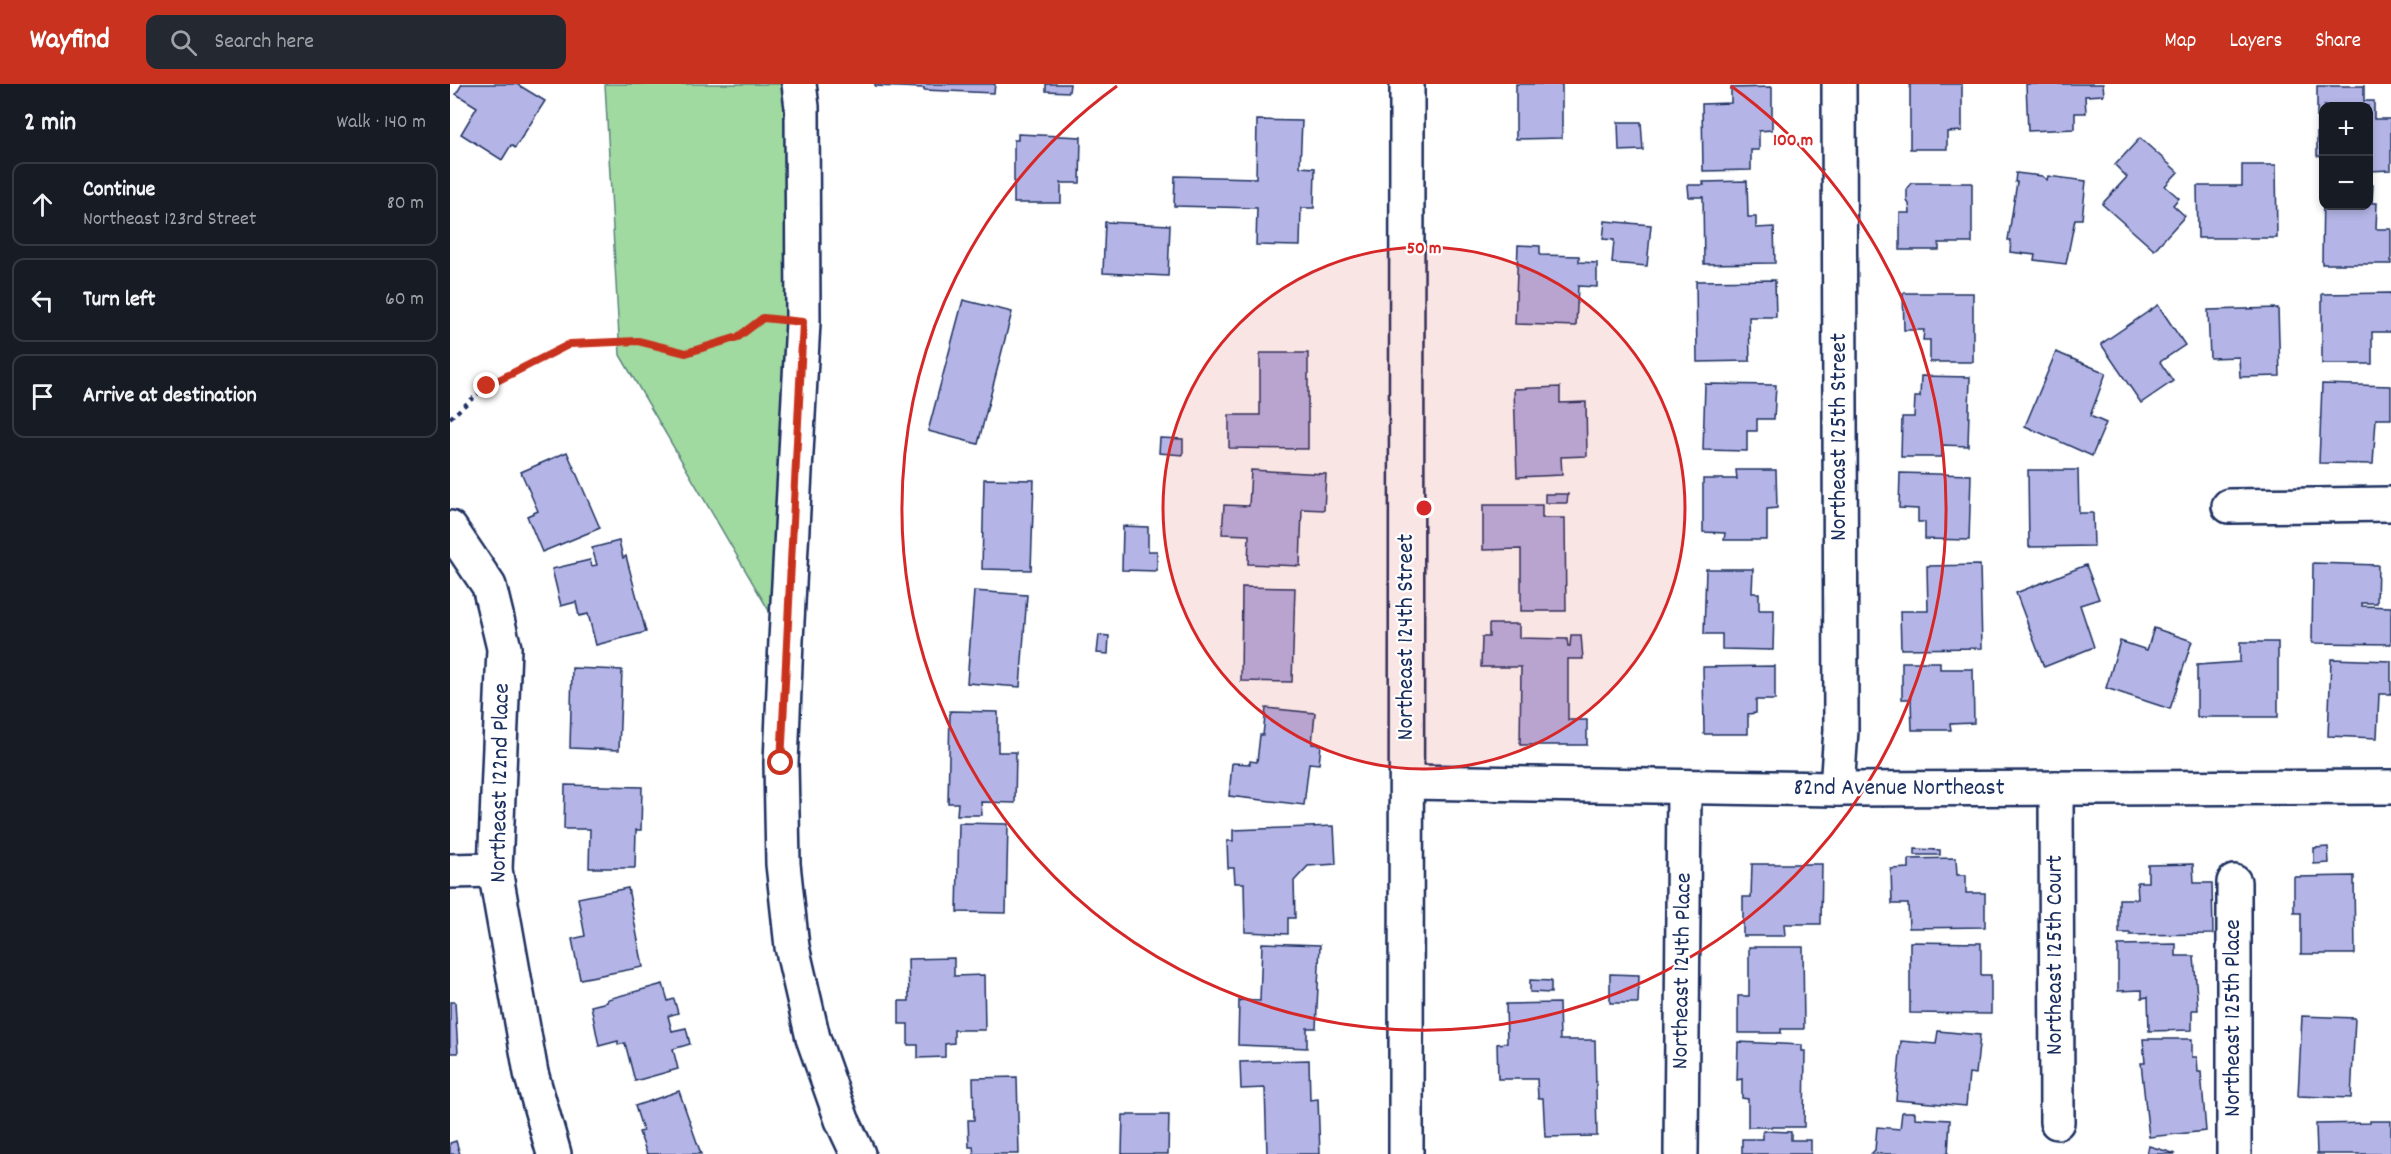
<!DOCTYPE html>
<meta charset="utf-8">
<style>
:root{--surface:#171b24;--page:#242831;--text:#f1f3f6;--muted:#9ea1a6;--line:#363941;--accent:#c8321e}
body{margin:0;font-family:Dekko,sans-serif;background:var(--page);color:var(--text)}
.controls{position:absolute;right:18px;top:18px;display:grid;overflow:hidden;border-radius:12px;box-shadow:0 3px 9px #0003}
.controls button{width:54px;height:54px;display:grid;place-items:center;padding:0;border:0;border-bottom:2px solid var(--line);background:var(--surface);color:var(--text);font:30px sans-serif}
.stop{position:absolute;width:18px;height:18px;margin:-14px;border:4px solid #c8321e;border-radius:50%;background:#fff}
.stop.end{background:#c8321e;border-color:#fff;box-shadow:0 2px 6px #0008}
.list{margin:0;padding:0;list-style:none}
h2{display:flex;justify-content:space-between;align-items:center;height:78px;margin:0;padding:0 24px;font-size:26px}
h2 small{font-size:20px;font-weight:400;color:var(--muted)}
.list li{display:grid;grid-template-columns:39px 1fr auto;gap:18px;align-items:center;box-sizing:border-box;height:84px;margin:0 12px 12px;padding:0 12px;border:2px solid var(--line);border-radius:12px}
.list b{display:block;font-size:22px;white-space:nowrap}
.list p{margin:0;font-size:20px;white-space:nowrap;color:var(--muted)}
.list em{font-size:20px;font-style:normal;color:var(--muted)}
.icon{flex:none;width:33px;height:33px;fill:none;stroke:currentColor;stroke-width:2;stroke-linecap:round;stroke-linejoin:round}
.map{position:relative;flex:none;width:1941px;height:1070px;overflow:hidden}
header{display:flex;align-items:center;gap:36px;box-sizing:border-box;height:84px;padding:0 30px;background:var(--accent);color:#fff}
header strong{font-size:28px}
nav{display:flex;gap:33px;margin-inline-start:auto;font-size:21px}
.search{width:420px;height:54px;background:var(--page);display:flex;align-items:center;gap:15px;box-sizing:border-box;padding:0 21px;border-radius:12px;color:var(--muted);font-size:22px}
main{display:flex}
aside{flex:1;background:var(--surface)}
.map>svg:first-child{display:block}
.green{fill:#a0daa0;stroke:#5e847f;stroke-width:1.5}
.building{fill:#b4b5e6;stroke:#1b2f5e;stroke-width:1.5}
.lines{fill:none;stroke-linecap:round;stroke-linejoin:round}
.street-casing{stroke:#1b2f5e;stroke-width:38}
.secondary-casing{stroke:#1b2f5e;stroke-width:38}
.path{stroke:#1b2f5e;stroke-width:4;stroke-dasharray:4.5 4.5;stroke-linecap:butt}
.street{stroke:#fff;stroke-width:33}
.secondary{stroke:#fff;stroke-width:33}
.route{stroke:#c8321e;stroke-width:8}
.ring{fill:none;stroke:#d62828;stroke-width:3}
.labels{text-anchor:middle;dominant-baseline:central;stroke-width:4.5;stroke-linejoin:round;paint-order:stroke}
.street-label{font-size:24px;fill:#1b2f5e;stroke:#fff}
.centre{fill:#d62828;stroke:#fff;stroke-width:3}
.ring-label{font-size:18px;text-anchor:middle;font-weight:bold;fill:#d62828;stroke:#fff;stroke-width:4.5;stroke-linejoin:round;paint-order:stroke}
</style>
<header>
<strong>Wayfind</strong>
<div class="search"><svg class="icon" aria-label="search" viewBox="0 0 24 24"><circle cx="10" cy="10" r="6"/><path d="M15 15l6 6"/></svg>Search here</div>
<nav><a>Map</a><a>Layers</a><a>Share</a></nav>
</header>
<main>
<aside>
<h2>2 min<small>Walk · 140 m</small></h2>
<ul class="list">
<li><svg class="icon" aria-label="ahead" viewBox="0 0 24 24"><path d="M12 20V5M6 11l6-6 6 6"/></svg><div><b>Continue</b><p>Northeast 123rd Street</p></div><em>80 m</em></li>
<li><svg class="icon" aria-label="left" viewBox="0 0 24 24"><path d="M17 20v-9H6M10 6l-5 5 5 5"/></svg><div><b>Turn left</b></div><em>60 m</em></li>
<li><svg class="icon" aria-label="arrive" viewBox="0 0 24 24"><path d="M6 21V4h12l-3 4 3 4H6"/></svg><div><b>Arrive at destination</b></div></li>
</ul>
</aside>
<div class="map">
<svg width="1941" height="1070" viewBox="0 0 1941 1070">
<rect width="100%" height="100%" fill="#fff"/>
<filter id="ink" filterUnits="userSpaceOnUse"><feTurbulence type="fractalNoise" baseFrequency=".0167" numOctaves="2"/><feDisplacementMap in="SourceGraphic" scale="12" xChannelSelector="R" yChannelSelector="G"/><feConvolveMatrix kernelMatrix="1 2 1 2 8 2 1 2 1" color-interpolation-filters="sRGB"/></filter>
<g filter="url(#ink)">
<path class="green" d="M155 0H349L336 556 170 271Z"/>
<g class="building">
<path d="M12 0H67L95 17 65 64 61 61 52 76 11 50 27 23 6 10Z"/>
<path d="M425 0H545L544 9 474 6V4L425 2Z"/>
<path d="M596 0H620L619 8 596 7Z"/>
<path d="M1066 0H1112V54L1066 55Z"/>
<path d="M1460 0H1512V47L1497 48V65H1460Z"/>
<path d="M1576 0H1653L1654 11 1635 12 1636 29H1625V45L1578 47Z"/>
<path d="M1867 2H1914V17H1924V35H1941V86L1918 87V22H1874V72H1867Z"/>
<path d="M1322 3V46L1309 47V66H1301V86L1253 87 1252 20 1281 19V4Z"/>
<path d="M807 36 852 37 850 83 865 84 864 124H851L850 162 806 161 807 124 724 122 725 92 806 94Z"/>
<path d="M1168 38H1191L1193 66 1169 67Z"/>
<path d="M568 50 631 53 630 99H611V119H564V56H568Z"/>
<path d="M1690 54 1728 88 1715 102 1729 114 1723 121 1735 132 1704 166 1652 120 1677 93 1665 81Z"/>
<path d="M1792 81H1826L1827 154H1748L1747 102H1792Z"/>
<path d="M1566 89 1592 92 1597 96 1598 92 1636 97 1632 135H1625L1616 180 1584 176 1585 171 1560 168 1561 156H1558L1567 98H1565Z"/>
<path d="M1297 97 1298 133H1306V144L1324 143 1325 179 1254 180 1253 113H1239L1238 101H1254L1253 98Z"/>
<path d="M1461 99H1522V159H1489V166H1450V129H1460L1459 120 1457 117V106Z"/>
<path d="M1873 101 1874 122H1918V101H1923L1922 119H1927L1926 145H1941V180H1872Z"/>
<path d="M1155 137 1201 141 1197 182 1162 179 1164 156 1153 155Z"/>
<path d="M655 138 720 141 718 192 653 189Z"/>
<path d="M1068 161 1090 162V171L1129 172V178L1147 179V203L1128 202 1126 242 1065 240Z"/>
<path d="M1325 196 1326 233H1299L1300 277 1247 278 1246 197Z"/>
<path d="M1453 209H1523V278H1480V256H1473L1474 246H1454Z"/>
<path d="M1941 209V248H1922V280H1872V210Z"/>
<path d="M513 216 562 228 528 360 478 347Z"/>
<path d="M1708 221 1735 261 1710 278 1723 297 1691 319 1651 260Z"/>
<path d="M1828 224 1830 292 1790 293 1789 273 1760 274 1758 226Z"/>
<path d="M1606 268 1656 289 1640 332 1656 339 1642 372 1575 342Z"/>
<path d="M810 269H858V365L779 364V331H810Z"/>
<path d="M1471 292 1520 293 1518 362 1492 361V373H1451L1452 333H1464L1465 313H1470Z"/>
<path d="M1255 300 1326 301 1324 335H1307V347H1297V367L1253 366Z"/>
<path d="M1872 300 1941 302V335H1926L1923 380 1869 379Z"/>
<path d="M1110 303V319L1136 318 1137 372 1111 373 1112 391 1067 393 1064 305Z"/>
<path d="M710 354 733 355V371L709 369Z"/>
<path d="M117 368 150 444 92 468 77 432 88 427 71 388Z"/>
<path d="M801 386 876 390 874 426 852 425 850 482 798 480 799 451 772 450 774 421 799 422Z"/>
<path d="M1286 386H1326L1327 424 1317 425V456H1274L1275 449 1253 448V395H1287Z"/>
<path d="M1578 386H1628L1629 429H1643L1644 462 1579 463Z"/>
<path d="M1450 389 1521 391 1519 456 1475 455V438H1468V425L1449 424Z"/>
<path d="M534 395 584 396 581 486 532 485Z"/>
<path d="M1095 410H1118L1117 419H1095Z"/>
<path d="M1033 421H1092V434H1115L1116 527H1071V465L1033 466Z"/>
<path d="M673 442 698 443V467H707V487L672 486Z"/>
<path d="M169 457 173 474 176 472 196 548 146 561 138 530 129 532 126 518 111 522 102 485 140 476 142 482 147 481 142 464Z"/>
<path d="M1863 479 1928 481 1927 519H1912V522L1941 523V560L1862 559Z"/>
<path d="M1530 481 1532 564 1451 565 1450 527H1478L1477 482Z"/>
<path d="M1636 481 1649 515 1630 521 1644 563 1594 583 1566 509Z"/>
<path d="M1256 485H1303L1302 509H1309V526H1324L1323 566 1272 565V550H1254Z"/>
<path d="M792 503 845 504 842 598 791 597Z"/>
<path d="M524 507 577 511 570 603 517 599Z"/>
<path d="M1039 540H1069V554L1117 555 1118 562H1120L1121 551H1131L1133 575H1118V636H1137V661H1070L1071 583H1031L1032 553H1039Z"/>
<path d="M1704 544 1742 557 1720 625 1656 604 1670 557 1697 566Z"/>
<path d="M649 551 659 552 658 570 647 569Z"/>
<path d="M1790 558H1828V633H1747V581L1790 578Z"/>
<path d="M1881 575 1941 577V610H1929L1927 654 1878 652Z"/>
<path d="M1452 578H1490V585H1523L1524 639 1500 640 1501 646H1462L1461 615H1452Z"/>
<path d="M1325 582V616H1306V629L1298 630V650H1254L1253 583Z"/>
<path d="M122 584 172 586 169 666 120 664Z"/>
<path d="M816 624 865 629 862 660 871 661 869 680 859 679 854 721 779 712 782 679 800 680V677L807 678 810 651H813Z"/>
<path d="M500 627 548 628V668H566L565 719 531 718 532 731H507L508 719H498Z"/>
<path d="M115 701 192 703 191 746H186L185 784H139L140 745H114Z"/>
<path d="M509 739 558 740 556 829 507 828Z"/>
<path d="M884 742 886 780 858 782 844 797 845 834H838V850L795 848 794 799H785L784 784H778L777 757H783V746Z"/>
<path d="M1878 763 1879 779 1864 780V764Z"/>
<path d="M1465 765 1490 766V771H1465Z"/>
<path d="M1506 774 1507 791H1516V809H1535V843L1459 844 1458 820H1442L1441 785 1459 784V775Z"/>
<path d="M1302 780H1372L1371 840H1334L1335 852H1293V813H1301Z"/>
<path d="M1743 780 1744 799H1762L1763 850 1680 851V849H1669V815H1688L1687 798H1698V781Z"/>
<path d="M1904 792 1905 870H1851V829H1844V793Z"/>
<path d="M178 804 193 883 130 895 122 855 135 852 128 814Z"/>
<path d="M1460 858 1531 859V891H1541V930L1460 929Z"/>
<path d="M812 859 870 861 866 944H857V964L788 961 789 916 810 917Z"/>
<path d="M1726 860V872H1744L1748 926H1742V946L1699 947 1698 913 1692 914V906L1668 907V861Z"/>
<path d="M1299 863H1353L1354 945H1331V949H1288V912H1299Z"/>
<path d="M504 874V892L534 891 535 946H504V959L495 960V973L468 974V961H458V940H449V917H459L458 875Z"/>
<path d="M1160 890 1189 891 1188 919H1160Z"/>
<path d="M1080 896 1101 897V909L1080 908Z"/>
<path d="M213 900 218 917 224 915 228 929 218 932 222 947 236 944 240 960 223 965 228 985 185 997 175 959 168 961V957L149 962 141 922 157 918 158 915Z"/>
<path d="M0 918H5L8 969H0Z"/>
<path d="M1109 919 1110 956H1145L1147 1052 1095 1053 1093 1014H1088L1087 995H1048L1047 960 1057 959 1056 920Z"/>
<path d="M1852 932 1905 934 1901 1014 1848 1012Z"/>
<path d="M1488 947 1530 951 1526 990 1519 989 1516 1022 1446 1016 1451 957 1486 960Z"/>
<path d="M1693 955H1742V973H1747L1748 988H1751L1756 1047 1699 1053 1691 979H1695Z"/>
<path d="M1288 958 1352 961V967H1355L1354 1043H1298V1015L1292 1014V995L1287 996Z"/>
<path d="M859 976 860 1016 868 1015 870 1070H817L815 1004 791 1005 790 978Z"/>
<path d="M567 993 569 1070H524L523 1063H519L518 1036H524L523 994Z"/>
<path d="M229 1007 251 1070H197L189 1048 193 1047 185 1022Z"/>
<path d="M1452 1028H1465V1034L1500 1036 1498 1070H1421L1425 1066 1427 1043 1450 1045Z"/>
<path d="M673 1031H719L718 1070H672Z"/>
<path d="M1920 1037H1941V1070H1867L1866 1040 1920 1039Z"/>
<path d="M1313 1047 1341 1048V1056H1361V1070H1292V1055H1313Z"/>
<path d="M6 1057 10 1070H0V1059Z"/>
<path d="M1699 1062 1726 1070H1697Z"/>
</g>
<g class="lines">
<defs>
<g id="street">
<path d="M1779 422 1941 420"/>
<path d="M0 444 39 502 54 564 45 786 81 989 104 1070"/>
<path d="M957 698 1387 705 1941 703"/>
<path d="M1606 704 1607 1038"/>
<path d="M1387 705 1391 646 1389 0"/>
<path d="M0 787 45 786"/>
<path d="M1784 798V1070"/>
<path d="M956 1070 957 0"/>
<path d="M1231 1070 1234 704"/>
</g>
<path id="secondary" d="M349 0 352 23 353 238 336 556 331 679 333 780 342 863 363 954 392 1036 408 1070"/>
</defs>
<use href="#street" class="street-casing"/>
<use href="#secondary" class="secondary-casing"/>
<path class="path" d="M0 334 37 302 120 260 188 257 236 269 288 253 313 234H319"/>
<use href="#street" class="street"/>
<use href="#secondary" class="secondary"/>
</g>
</g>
<g class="lines" filter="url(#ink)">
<path class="route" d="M37 302 120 260 188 257 236 269 288 253 313 234 353 238 331 679"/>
</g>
<circle cx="974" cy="424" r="261" fill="#d62828" fill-opacity=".12"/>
<g class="ring">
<circle cx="974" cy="424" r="261"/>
<path d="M1281 2A522 522 0 1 1 667 2"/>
</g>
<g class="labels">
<g class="street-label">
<text transform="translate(1390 353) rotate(-90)">Northeast 125th Street</text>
<text transform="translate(957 553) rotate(-90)">Northeast 124th Street</text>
<text transform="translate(51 699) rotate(-89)">Northeast 122nd Place</text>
<text x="1449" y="705">82nd Avenue Northeast</text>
<text transform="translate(1606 871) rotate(-90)">Northeast 125th Court</text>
<text transform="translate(1233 887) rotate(-89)">Northeast 124th Place</text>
<text transform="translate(1784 934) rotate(-90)">Northeast 125th Place</text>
</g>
</g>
<circle cx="974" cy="424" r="9" class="centre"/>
<g class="ring-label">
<text x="1343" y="61">100 m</text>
<text x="974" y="169">50 m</text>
</g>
</svg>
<div class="controls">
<button>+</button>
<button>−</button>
</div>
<div class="stop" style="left:331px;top:679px"></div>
<div class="stop end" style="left:37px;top:302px"></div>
</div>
</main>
